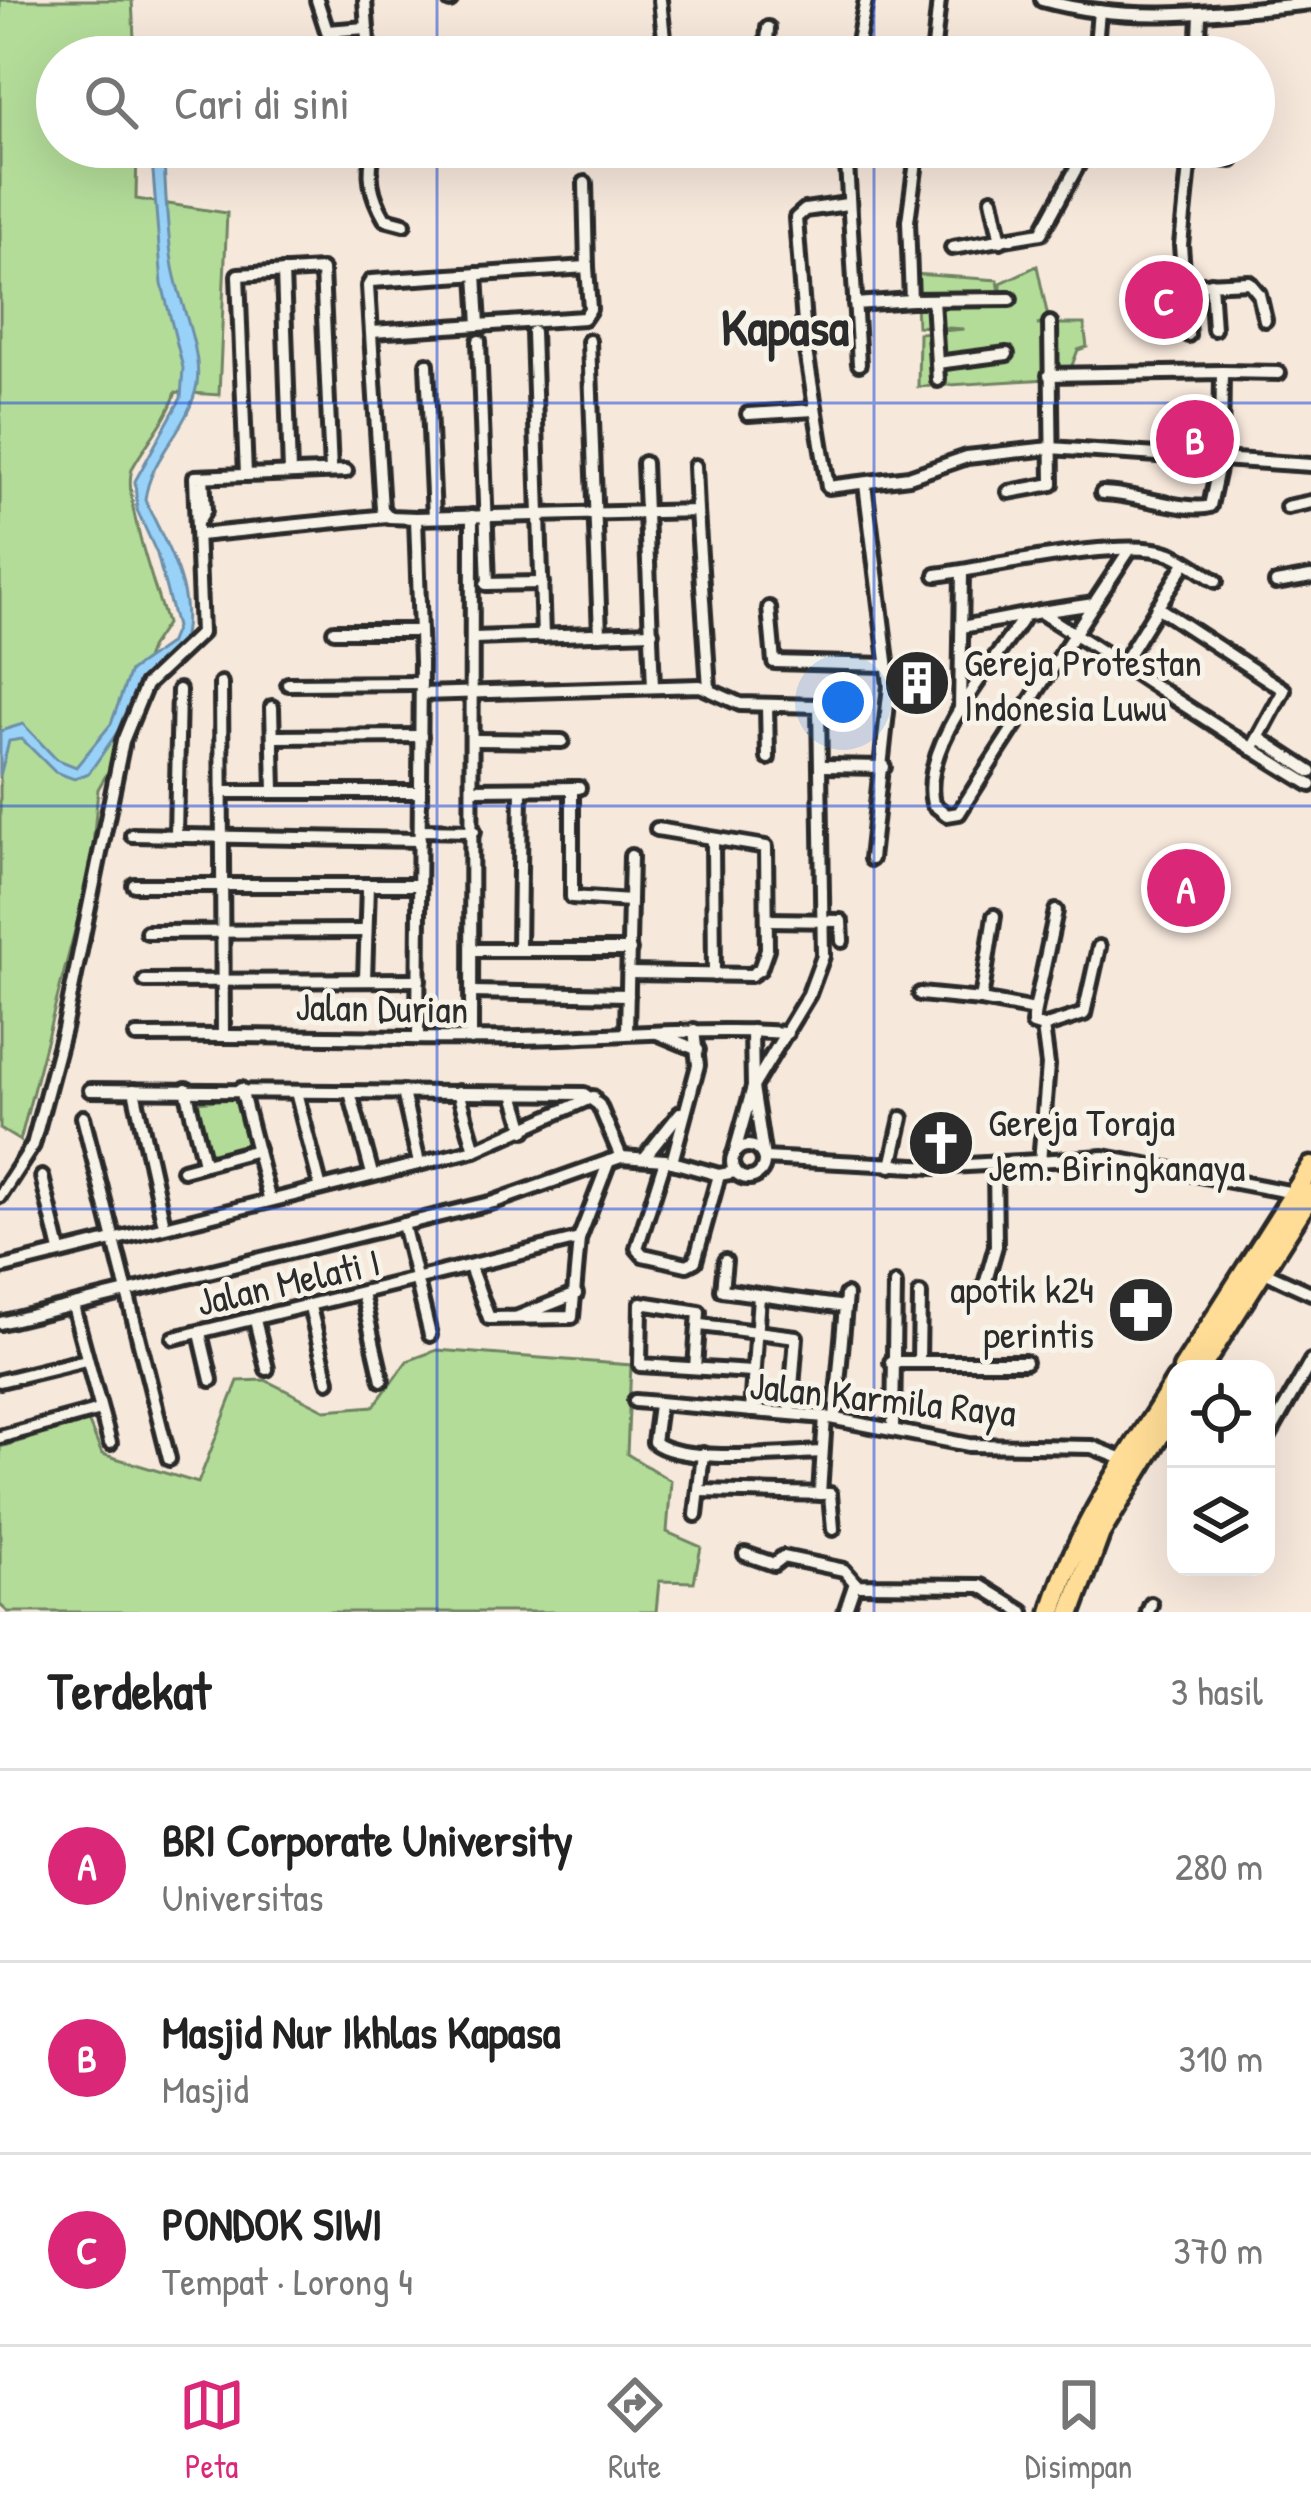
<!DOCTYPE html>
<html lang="id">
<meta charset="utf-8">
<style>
:root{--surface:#fff;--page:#f6f6f6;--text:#222;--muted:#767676;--line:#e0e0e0;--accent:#db2777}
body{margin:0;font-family:"Patrick Hand",sans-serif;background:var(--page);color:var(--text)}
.controls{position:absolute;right:36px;bottom:36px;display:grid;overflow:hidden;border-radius:24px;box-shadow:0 12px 48px #0002}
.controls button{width:108px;height:108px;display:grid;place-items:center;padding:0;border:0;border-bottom:3px solid var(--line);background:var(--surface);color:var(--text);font:60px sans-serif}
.you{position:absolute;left:843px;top:702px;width:42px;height:42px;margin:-30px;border:9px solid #fff;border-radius:50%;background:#1a73e8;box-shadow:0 0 0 18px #1a73e833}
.badge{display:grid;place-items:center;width:78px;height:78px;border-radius:50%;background:var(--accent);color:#fff;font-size:39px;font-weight:700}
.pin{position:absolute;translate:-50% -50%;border:6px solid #fff;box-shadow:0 3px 12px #0006}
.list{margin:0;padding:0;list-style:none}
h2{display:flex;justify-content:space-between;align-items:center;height:156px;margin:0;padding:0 48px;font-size:51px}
h2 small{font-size:39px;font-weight:400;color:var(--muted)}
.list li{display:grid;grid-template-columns:78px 1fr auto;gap:36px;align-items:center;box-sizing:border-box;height:192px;padding:0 48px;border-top:3px solid var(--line)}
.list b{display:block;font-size:45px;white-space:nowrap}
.list p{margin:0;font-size:39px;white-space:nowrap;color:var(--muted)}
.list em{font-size:39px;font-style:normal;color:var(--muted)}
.icon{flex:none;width:66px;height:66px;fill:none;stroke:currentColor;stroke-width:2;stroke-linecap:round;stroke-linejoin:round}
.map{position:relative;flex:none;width:1311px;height:1612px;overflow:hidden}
.search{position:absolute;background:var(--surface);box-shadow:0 12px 48px #0002;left:36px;right:36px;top:36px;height:132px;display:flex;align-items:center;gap:30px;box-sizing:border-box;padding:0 42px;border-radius:66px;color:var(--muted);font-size:45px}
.sheet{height:732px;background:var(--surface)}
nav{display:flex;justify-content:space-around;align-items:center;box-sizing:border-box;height:168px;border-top:3px solid var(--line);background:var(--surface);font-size:33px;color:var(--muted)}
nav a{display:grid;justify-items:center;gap:6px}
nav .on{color:var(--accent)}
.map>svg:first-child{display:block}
.green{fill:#b3dc99;stroke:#6f8462;stroke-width:3}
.water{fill:#99d2f9;stroke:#6d8fa7;stroke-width:3}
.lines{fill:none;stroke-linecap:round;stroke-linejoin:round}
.street-casing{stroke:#2b2b2b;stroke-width:20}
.highway-casing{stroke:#2b2b2b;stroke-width:27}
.street{stroke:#f7f3e8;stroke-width:10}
.highway{stroke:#ffdd96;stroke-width:18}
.grid{fill:none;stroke:#1d4ed8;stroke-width:3;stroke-opacity:0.55}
.labels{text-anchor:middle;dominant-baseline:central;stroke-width:10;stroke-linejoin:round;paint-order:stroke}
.poi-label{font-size:39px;fill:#2b2b2b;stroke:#f7f3e8;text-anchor:start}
.street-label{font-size:39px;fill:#2b2b2b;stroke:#f7f3e8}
.district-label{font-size:51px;font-weight:bold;fill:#2b2b2b;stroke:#f7f3e8}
</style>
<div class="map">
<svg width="1311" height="1612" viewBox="0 0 1311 1612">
<rect width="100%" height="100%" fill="#f7e8dc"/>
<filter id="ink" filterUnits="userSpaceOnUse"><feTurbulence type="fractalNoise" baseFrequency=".00833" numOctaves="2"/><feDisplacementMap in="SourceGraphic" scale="24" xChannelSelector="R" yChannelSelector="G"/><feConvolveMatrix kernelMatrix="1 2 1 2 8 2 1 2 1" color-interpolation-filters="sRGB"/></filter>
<g filter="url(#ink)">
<g class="green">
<path d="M0 0H132L135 57H57V147H137L136 199 227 213 219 395 176 392C167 421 147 441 133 467 120 493 157 590 166 624L150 648 112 765 98 789 91 869 20 1141 0 1129Z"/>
<path d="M1037 266 1049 322 1037 325H1052L1048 379 918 387 919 333 964 329 917 326 915 274 998 280 1001 300V283Z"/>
<path d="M1057 324H1084L1087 347 1078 350 1071 368 1056 370Z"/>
<path d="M240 1098 253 1145 209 1158 196 1102Z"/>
<path d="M437 1350 631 1365 627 1454 671 1481 667 1532 701 1547 694 1582 659 1581 656 1612H8L0 1605V1447L88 1421 102 1454 198 1483 238 1381 265 1380 325 1410 374 1406 407 1361Z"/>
</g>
<path class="water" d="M151 147H163C166 186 166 228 173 267 179 302 202 349 197 384 189 429 150 456 145 500 168 549 200 599 179 653L168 659 89 773 74 779 55 772 22 739 9 741 0 776V731L23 724 56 759 76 767 111 724 130 671 169 644 176 627 157 554 137 510 135 481 181 398 183 368 162 284Z"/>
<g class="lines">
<defs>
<g id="street">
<path d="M317 0 327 31 366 28"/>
<path d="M365 0 369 57"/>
<path d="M450 0V1"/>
<path d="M660 0 666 57"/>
<path d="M1042 0C1131 25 1220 12 1311 3"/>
<path d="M766 57 768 28"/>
<path d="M855 57 866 0"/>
<path d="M933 57 939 0"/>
<path d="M1095 57 1099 11"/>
<path d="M1198 57 1200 16"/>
<path d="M375 147C366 173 371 195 385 219L404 224"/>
<path d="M846 147 859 364"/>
<path d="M918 147 908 221 911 300 1010 299"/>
<path d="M1190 156 1232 160"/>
<path d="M585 183 587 267"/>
<path d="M992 199 1001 241"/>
<path d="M847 204 805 210 796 218 806 351 828 487 909 477 967 457 1050 448 1311 465"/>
<path d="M952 248 1041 233 1088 147"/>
<path d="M283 272 290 473"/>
<path d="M476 274 479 325"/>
<path d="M1211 283 1214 329"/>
<path d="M1183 285 1249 282 1259 294 1265 320"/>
<path d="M933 300 938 380"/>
<path d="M855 304 911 300"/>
<path d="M372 332 584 318 590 309 587 267 371 281 368 286 382 509 389 517 416 518 697 511 709 688"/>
<path d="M533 332 543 636"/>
<path d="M1188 335 1181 245 1191 147"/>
<path d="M479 341 488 584"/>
<path d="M589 341 600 634"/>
<path d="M937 363 1007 354"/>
<path d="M427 364 434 517"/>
<path d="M1222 372 1279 373"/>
<path d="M1049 375 1222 372 1221 455 1210 506C1188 513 1133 493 1102 493"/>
<path d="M748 414 814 410"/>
<path d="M644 463 653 687"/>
<path d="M695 466 697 511"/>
<path d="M246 475 238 275 322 270 331 471"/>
<path d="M865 484 890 685 871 859"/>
<path d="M1009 492 1052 484 1050 323"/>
<path d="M1287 507 1311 502"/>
<path d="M416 518 421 662 418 1037"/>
<path d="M199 520 205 510 203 477"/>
<path d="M199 535 387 516"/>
<path d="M1128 552C1071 639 1014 725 959 813L947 815 933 804C919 744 994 664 1025 615L1040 612C1131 669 1219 730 1311 785"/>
<path d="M936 575C989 568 1121 537 1168 553 1184 558 1201 572 1216 581"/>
<path d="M1276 583 1311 577"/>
<path d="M486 584 542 583"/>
<path d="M1157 607 1284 690 1252 749"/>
<path d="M769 608 774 662 885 665"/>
<path d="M1040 612 1094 604"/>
<path d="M962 627 1025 615"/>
<path d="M334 631H419"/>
<path d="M474 638 652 632"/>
<path d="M1121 666 1185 563"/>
<path d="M221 683 223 1035"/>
<path d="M288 684 421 683"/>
<path d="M421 694 700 686 740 704 819 706 823 956 809 994 753 1087 764 1158 934 1167 1104 1157 1294 1193"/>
<path d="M767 705 768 758"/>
<path d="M272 707 274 791"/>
<path d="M960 711 962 572"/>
<path d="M274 737 421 736"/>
<path d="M1259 738 1311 772"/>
<path d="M475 740 562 741"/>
<path d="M824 766 884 767"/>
<path d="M572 788V897L630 901"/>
<path d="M474 789 579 788"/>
<path d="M222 792H420"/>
<path d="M420 830 474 831"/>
<path d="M132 835 420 840"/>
<path d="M176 835 179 690"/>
<path d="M713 842 714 975"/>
<path d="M134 885H419"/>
<path d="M994 916 981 1000 1035 1010 1033 1024 1043 1027 1048 1065 1040 1162"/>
<path d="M768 920 841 921 842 941"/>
<path d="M147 932 366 931"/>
<path d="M473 950H630"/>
<path d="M519 950 521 789"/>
<path d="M629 973 751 975 760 969 767 949 766 847 657 829"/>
<path d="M365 979 368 885"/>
<path d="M145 981 419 980"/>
<path d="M472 992 628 995"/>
<path d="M920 994 981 1000"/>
<path d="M1035 1010 1056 911"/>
<path d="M1043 1027 1084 1014 1099 947"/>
<path d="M627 1031 631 856"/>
<path d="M657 1033 698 1050"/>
<path d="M136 1036C264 1034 393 1040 521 1038 610 1037 697 1027 787 1033"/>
<path d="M471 1039 472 516"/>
<path d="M186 1089 204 1163"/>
<path d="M241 1089 269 1198"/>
<path d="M90 1090 584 1094 599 1105 621 1157"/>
<path d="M134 1090 164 1225"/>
<path d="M296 1092 320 1185"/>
<path d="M350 1092 372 1174"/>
<path d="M403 1092 419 1163"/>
<path d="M458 1092 475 1150"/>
<path d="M514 1094 525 1130"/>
<path d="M83 1117 169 1459"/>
<circle cx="748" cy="1162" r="16"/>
<path d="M734 1155 753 1087 752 1031"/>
<path d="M645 1157 680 1113"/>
<path d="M665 1160 637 1248 643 1255 687 1265 695 1261 719 1175"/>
<path d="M672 1162 698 1065 694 1030"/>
<path d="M891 1166 902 1118"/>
<path d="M183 1170 257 1150"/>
<path d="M42 1177 60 1251"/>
<path d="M0 1196 33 1145 64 1029 123 741 146 685 201 633 195 477 346 471"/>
<path d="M403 1224 430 1335"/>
<path d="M725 1261 722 1290 845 1307"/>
<path d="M470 1267 489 1318 572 1317 579 1239 609 1161"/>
<path d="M0 1268 475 1150 593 1097"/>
<path d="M1262 1271 1311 1293"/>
<path d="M984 1288 996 1246 995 1164"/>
<path d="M362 1293 382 1380"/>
<path d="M73 1306 110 1443"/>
<path d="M310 1307 328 1381"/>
<path d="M518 1317 576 1294"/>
<path d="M255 1320 267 1369"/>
<path d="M0 1323 494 1202 621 1157 665 1160 719 1175 735 1172"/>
<path d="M701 1325 796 1337 790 1413"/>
<path d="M200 1333 211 1380"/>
<path d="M174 1338 579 1239"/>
<path d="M919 1361 920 1294"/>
<path d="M891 1362H1025"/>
<path d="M695 1368 699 1312 641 1303 640 1365 752 1372"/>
<path d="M0 1381 86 1360"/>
<path d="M635 1401 825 1417 969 1445 1092 1447 1123 1459"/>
<path d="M659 1405 654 1442C682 1465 784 1453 822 1452"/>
<path d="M751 1411 759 1296"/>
<path d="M835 1418 846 1295"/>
<path d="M893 1429 895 1284"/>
<path d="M0 1437 100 1410"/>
<path d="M1266 1441 1311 1361"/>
<path d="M699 1491 830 1494 833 1529"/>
<path d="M820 1494 825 1417"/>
<path d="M696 1515 703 1454"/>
<path d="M745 1554 774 1564 783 1557 844 1570 857 1585 981 1586 1023 1612"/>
<path d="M845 1612 855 1583"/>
<path d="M1148 1612 1151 1604"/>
</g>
<g id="highway">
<path d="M1183 1369 1311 1167"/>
<path d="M1200 1369 1311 1194"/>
<path d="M1052 1612C1077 1526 1130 1456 1176 1381"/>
<path d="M1071 1612 1100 1533 1176 1408"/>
</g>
</defs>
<use href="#street" class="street-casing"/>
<use href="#highway" class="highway-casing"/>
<use href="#street" class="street"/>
<use href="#highway" class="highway"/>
</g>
</g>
<path class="grid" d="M437 0V57M874 0V57M437 147V1612M874 147V1612M0 403H1311M0 806H1311M0 1209H1311"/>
<defs>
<symbol id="building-disc" viewBox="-11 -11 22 22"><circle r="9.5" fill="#2b2b2b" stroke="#f7f3e8"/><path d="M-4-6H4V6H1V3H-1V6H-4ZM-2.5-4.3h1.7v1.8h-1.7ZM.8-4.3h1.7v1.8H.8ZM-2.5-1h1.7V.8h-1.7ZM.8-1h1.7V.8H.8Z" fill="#fff"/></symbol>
<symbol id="church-disc" viewBox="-11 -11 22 22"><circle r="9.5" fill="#2b2b2b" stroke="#f7f3e8"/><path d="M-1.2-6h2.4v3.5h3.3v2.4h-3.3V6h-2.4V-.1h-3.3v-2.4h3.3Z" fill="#fff"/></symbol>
<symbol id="pharmacy-disc" viewBox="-11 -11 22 22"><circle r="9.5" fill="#2b2b2b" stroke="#f7f3e8"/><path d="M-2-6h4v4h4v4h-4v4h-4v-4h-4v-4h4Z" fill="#fff"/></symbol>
</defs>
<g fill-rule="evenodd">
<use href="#building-disc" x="879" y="645" width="76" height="76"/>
<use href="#church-disc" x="903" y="1105" width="76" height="76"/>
<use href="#pharmacy-disc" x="1103" y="1272" width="76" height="76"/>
</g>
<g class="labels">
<g class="poi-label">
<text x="964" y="661">Gereja Protestan<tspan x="964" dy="45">Indonesia Luwu</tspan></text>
<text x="988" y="1121">Gereja Toraja<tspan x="988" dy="45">Jem. Biringkanaya</tspan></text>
<text x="1094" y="1288" text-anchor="end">apotik k24<tspan x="1094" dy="45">perintis</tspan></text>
</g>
<g class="street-label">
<text transform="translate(382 1007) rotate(1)">Jalan Durian</text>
<text transform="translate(288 1281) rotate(-13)">Jalan Melati I</text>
<text transform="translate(883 1398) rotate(6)">Jalan Karmila Raya</text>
</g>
<g class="district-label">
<text x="785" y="326">Kapasa</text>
</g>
</g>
</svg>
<div class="controls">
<button><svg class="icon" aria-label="locate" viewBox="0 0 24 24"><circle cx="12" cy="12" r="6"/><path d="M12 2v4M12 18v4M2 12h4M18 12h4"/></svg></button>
<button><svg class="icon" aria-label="layers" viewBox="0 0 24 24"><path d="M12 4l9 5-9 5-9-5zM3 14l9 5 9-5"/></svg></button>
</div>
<div class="you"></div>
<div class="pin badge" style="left:1186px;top:888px">A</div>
<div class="pin badge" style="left:1195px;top:439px">B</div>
<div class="pin badge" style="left:1164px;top:300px">C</div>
<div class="search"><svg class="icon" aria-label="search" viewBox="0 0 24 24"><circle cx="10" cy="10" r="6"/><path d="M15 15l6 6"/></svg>Cari di sini</div>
</div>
<section class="sheet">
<h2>Terdekat<small>3 hasil</small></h2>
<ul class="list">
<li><span class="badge">A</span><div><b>BRI Corporate University</b><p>Universitas</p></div><em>280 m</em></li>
<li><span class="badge">B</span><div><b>Masjid Nur Ikhlas Kapasa</b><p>Masjid</p></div><em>310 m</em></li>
<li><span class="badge">C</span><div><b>PONDOK SIWI</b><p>Tempat · Lorong 4</p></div><em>370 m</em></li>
</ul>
</section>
<nav>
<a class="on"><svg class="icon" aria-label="map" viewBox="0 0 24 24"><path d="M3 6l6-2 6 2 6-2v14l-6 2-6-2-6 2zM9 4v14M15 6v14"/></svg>Peta</a>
<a><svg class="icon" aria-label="directions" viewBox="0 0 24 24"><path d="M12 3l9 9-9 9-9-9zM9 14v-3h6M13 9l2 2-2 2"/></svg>Rute</a>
<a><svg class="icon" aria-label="saved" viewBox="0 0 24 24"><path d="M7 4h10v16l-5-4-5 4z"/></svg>Disimpan</a>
</nav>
